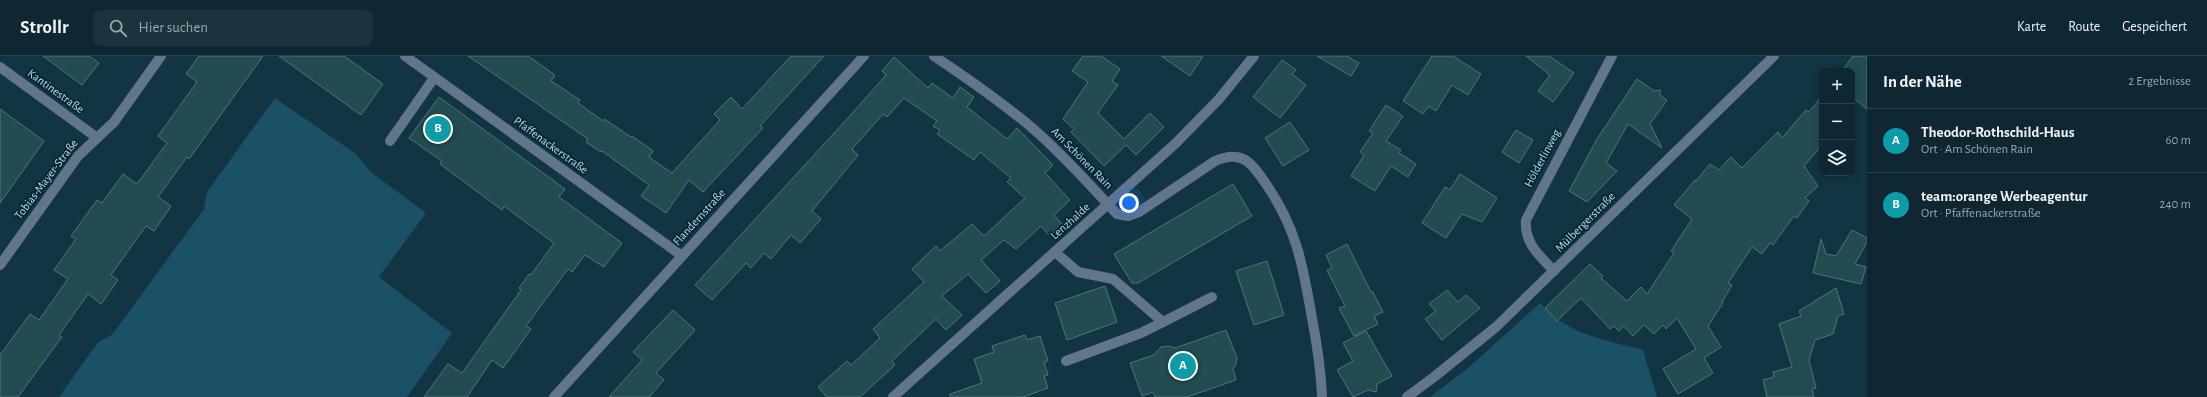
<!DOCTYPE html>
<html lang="de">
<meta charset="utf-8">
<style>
:root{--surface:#0e2732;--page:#1c333e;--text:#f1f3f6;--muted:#9ba5ac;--line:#2e444d;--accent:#0b8043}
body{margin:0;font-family:"Alegreya Sans",sans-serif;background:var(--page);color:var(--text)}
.controls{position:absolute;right:12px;top:12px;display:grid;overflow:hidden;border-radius:8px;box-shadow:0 2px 10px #0003}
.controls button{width:36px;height:36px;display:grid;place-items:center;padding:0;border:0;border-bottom:1px solid var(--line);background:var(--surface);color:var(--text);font:20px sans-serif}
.you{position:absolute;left:1129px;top:147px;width:14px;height:14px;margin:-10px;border:3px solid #fff;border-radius:50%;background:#1a73e8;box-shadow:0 0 0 6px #1a73e833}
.badge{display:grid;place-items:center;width:26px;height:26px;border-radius:50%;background:var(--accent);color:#fff;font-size:13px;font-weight:700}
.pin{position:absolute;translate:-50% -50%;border:2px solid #fff;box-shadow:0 1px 4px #0006}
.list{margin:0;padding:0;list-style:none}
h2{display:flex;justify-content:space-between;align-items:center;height:52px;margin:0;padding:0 16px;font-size:17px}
h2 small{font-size:13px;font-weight:400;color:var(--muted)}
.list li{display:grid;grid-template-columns:26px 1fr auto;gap:12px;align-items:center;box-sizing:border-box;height:64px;padding:0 16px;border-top:1px solid var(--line)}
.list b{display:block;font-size:15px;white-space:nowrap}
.list p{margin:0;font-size:13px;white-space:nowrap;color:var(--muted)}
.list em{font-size:13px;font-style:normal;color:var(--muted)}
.icon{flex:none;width:22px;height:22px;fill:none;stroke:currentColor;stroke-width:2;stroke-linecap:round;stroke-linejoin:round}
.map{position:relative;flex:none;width:1867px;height:341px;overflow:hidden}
header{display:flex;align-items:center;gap:24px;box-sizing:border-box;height:56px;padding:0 20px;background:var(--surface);border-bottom:1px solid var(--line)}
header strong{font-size:19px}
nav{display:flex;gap:22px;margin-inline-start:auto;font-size:14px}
.search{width:280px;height:36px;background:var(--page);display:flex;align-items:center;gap:10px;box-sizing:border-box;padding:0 14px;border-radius:8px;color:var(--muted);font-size:15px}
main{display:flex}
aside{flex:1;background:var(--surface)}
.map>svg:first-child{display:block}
.green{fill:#1a5167}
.building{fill:#234c50;stroke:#4d767a}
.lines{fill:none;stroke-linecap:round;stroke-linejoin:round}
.minor{stroke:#62758d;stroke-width:10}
.labels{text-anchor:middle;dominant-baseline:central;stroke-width:4;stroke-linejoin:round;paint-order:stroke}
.street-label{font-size:12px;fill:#c6d8e1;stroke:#072a38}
</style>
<header>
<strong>Strollr</strong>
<div class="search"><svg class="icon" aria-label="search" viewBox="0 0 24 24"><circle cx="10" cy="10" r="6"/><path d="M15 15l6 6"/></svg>Hier suchen</div>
<nav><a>Karte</a><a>Route</a><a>Gespeichert</a></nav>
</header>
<main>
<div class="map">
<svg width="1867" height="341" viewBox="0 0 1867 341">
<rect width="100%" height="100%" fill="#133443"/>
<g class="green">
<path d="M275 42 356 98 372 117 426 157 379 221 452 277 407 341H59L98 286 112 279 204 153 207 136Z"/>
<path d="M1540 247C1570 280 1603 283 1643 294L1657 341H1430L1468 312Z"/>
</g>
<g class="building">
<path d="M43 0H89L99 7 82 29Z"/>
<path d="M199 0H263L189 103 187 101 158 141 171 150 154 175 146 170 111 219 118 224 101 248 88 238 59 279 62 281 53 293 18 341H0V299L30 258 39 264 68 223 54 214 76 183 71 180 97 144 102 147 123 118 137 128 167 87 158 80 197 26 186 18Z"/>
<path d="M279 0H344L383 28 361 59Z"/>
<path d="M468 0H528L555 19 551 25 580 44 578 47 603 65 604 63 631 81 632 80 653 95 649 101 672 117 720 64 714 58 731 41 742 53 791 0H824L760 70 763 72 703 136 689 124 666 157 641 140 649 129 602 95 601 96 586 86 588 83Z"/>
<path d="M1083 0H1101L1120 13 1112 25 1118 29 1098 57 1124 83 1150 57 1164 71 1136 99 1126 89 1104 110 1071 76 1074 73 1063 63 1088 26 1072 15Z"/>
<path d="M1161 0H1203L1190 20Z"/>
<path d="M1317 0H1347L1359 7 1351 20Z"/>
<path d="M1432 0H1453L1481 18 1468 39 1452 29 1436 55 1429 50 1423 58 1403 45Z"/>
<path d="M1526 0H1549L1574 17 1553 46 1538 35 1550 19Z"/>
<path d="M1853 0H1867V53L1852 41V15H1842Z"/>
<path d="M894 1 928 32 932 27 953 42 960 31 974 41 967 51 1007 83 1017 72 1053 109 1045 117 1070 144 1054 159 1062 168 1050 180 1041 170 1016 193 1004 184 981 204 1000 225 986 237 968 218 942 240 962 259 946 274 936 263 892 305 895 309 860 341H827L818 331 847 305 851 309 880 282 873 273 924 226 912 213 936 190 940 195 972 168 984 180 1025 142 1007 126 1011 122 980 96 974 104 937 78 940 74 933 70 937 65 904 42 887 61 883 58 852 93 858 99 812 155 821 163 800 187 791 179 771 203 764 197 751 212 746 207 712 244 695 229 848 62 886 19 882 15Z"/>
<path d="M1282 4 1296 14 1292 18 1306 29 1280 62 1253 41Z"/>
<path d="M1637 23 1654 35 1660 34V39L1667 44 1650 68 1662 92 1628 68 1606 107 1617 115 1587 146 1569 135 1597 83Z"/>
<path d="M1822 40V89L1804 110 1818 130 1805 142 1809 145 1797 162 1794 160 1773 189 1770 187 1762 198 1752 191 1728 227 1732 229 1722 246 1723 247 1708 270 1721 291 1704 302 1713 317 1678 338 1663 313 1696 293 1677 262 1666 273 1663 269 1654 278 1644 269 1633 280 1623 270 1619 275 1614 270 1610 273 1581 242 1557 265 1545 252 1590 208 1603 220 1601 222 1627 245 1641 231 1647 238 1674 197 1671 195 1692 163 1674 149 1695 124 1696 125 1710 108 1719 114 1731 101 1742 112 1778 76 1782 82 1806 54 1809 56Z"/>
<path d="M439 41 565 133 559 141 622 187 604 211 585 199 572 216 568 213 526 270 531 273 503 312 492 304 467 341H424L448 308 462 317 521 234 519 232 529 218 531 219 554 187 504 150 502 154 440 108 442 105 409 82Z"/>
<path d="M1386 49 1403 60 1386 85 1401 94 1399 97 1416 108 1408 121 1391 110 1375 135 1351 120 1364 99 1360 96 1373 77 1369 75Z"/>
<path d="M0 53 44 85 0 147Z"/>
<path d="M1290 66 1309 94 1283 110 1265 82Z"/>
<path d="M1516 74 1533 84 1519 107 1502 96Z"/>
<path d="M1460 118 1497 142 1482 166 1462 158 1446 182 1422 167 1445 131 1450 134Z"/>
<path d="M1233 128 1252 160 1138 227H1132L1114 198Z"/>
<path d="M1852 174 1867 182V186L1855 208 1866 211 1861 228 1813 217 1821 183 1826 198 1836 200Z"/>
<path d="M1347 188 1371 236 1372 235 1383 256 1374 260 1378 268 1354 280 1339 252 1345 250 1327 214 1332 212 1326 199Z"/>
<path d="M1267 205 1284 259 1254 269 1236 215Z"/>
<path d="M1105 230 1117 266 1067 284 1055 247Z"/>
<path d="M1836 232 1844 258 1838 260 1833 278 1815 284 1809 304 1816 332 1812 333 1814 341H1767L1763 324 1774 321 1773 316 1792 311 1779 268 1801 260 1799 255Z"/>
<path d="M1447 234 1458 246 1466 239 1480 252 1442 284 1425 263 1436 255 1429 248Z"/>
<path d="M673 254 695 274 656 317 664 324 649 341H609L642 304 633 296Z"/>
<path d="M1226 274 1237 302 1236 308 1233 313 1236 324 1187 341H1155L1153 336 1142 340 1130 307 1154 299 1161 291 1168 290 1175 292Z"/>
<path d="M1366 275 1392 320 1377 328 1376 336 1368 334 1353 341 1337 314 1353 305 1343 287Z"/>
<path d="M1025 279 1027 284 1040 280 1048 305 1044 306 1048 319 1044 320 1048 332 1023 341H950V338L982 327 974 303 994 296 992 290Z"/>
</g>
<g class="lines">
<g class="minor">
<path d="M405 0 681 199"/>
<path d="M934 0C970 24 1005 48 1038 77 1066 102 1091 130 1117 158L1128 160 1139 156 1215 105C1242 93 1252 107 1266 128 1297 173 1303 210 1312 262 1317 288 1321 315 1322 341"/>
<path d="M0 11 96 81"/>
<path d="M390 85 434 22"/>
<path d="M1055 196 1078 216 1113 223 1163 266 1212 241"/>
<path d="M0 209 78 100 114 66 161 0"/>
<path d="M1554 215C1539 199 1524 187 1526 164L1612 0"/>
<path d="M1066 305 1141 277 1163 266"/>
<path d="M554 341 864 0"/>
<path d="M893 341 1176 87 1219 43 1254 0"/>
<path d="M1407 341 1434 321 1496 271 1774 0"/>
</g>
</g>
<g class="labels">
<g class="street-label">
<text transform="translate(56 35) rotate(36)">Kantinestraße</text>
<text transform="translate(551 89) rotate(36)">Pfaffenackerstraße</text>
<text transform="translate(1082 102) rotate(45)">Am Schönen Rain</text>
<text transform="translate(1542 102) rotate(-62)">Hölderlinweg</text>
<text transform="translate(46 123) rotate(-53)">Tobias-Mayer-Straße</text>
<text transform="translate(699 161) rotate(-48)">Flandernstraße</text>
<text transform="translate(1070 165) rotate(-42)">Lenzhalde</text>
<text transform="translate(1585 166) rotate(-45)">Mülbergerstraße</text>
</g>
</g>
</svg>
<div class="controls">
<button>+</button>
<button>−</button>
<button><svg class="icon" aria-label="layers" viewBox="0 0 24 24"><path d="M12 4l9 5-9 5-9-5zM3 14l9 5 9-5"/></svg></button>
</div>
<div class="you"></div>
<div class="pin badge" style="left:1183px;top:310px;background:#0f9aa8">A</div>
<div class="pin badge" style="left:438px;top:73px;background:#0f9aa8">B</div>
</div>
<aside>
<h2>In der Nähe<small>2 Ergebnisse</small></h2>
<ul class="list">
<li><span class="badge" style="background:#0f9aa8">A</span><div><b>Theodor-Rothschild-Haus</b><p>Ort · Am Schönen Rain</p></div><em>60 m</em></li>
<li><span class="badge" style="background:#0f9aa8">B</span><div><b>team:orange Werbeagentur</b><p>Ort · Pfaffenackerstraße</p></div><em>240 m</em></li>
</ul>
</aside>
</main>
